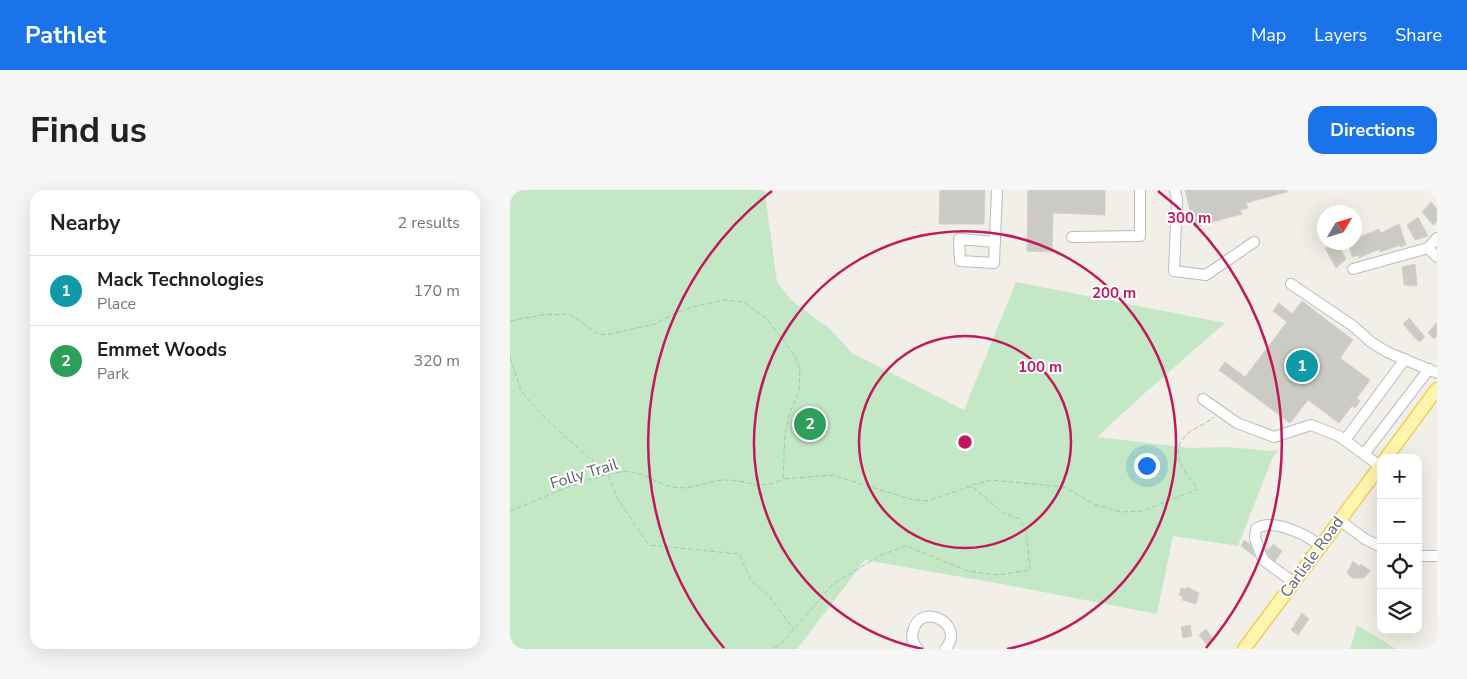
<!DOCTYPE html>
<meta charset="utf-8">
<style>
:root{--surface:#fff;--page:#f6f6f6;--text:#202124;--muted:#757577;--line:#e0e0e0;--accent:#1a73e8}
body{margin:0;font-family:"Nunito Sans",sans-serif;background:var(--page);color:var(--text)}
.controls{position:absolute;right:15px;bottom:15px;display:grid;overflow:hidden;border-radius:10px;box-shadow:0 5px 20px #0002}
.controls button{width:45px;height:45px;display:grid;place-items:center;padding:0;border:0;border-bottom:1px solid var(--line);background:var(--surface);color:var(--text);font:25px sans-serif}
.compass{position:absolute;left:807px;top:15px;width:45px;height:45px;border-radius:50%;background:var(--surface);box-shadow:0 5px 20px #0002;rotate:52deg}
.you{position:absolute;left:636px;top:275px;width:18px;height:18px;margin:-12px;border:4px solid #fff;border-radius:50%;background:#1a73e8;box-shadow:0 0 0 8px #1a73e833}
.badge{display:grid;place-items:center;width:32px;height:32px;border-radius:50%;background:var(--accent);color:#fff;font-size:16px;font-weight:700}
.pin{position:absolute;translate:-50% -50%;border:2px solid #fff;box-shadow:0 1px 5px #0006}
.list{margin:0;padding:0;list-style:none}
h2{display:flex;justify-content:space-between;align-items:center;height:65px;margin:0;padding:0 20px;font-size:21px}
h2 small{font-size:16px;font-weight:400;color:var(--muted)}
.list li{display:grid;grid-template-columns:32px 1fr auto;gap:15px;align-items:center;box-sizing:border-box;height:70px;padding:0 20px;border-top:1px solid var(--line)}
.list b{display:block;font-size:19px;white-space:nowrap}
.list p{margin:0;font-size:16px;white-space:nowrap;color:var(--muted)}
.list em{font-size:16px;font-style:normal;color:var(--muted)}
.icon{flex:none;width:28px;height:28px;fill:none;stroke:currentColor;stroke-width:2;stroke-linecap:round;stroke-linejoin:round}
.map{position:relative;flex:none;width:927px;height:459px;overflow:hidden;border-radius:15px}
header{display:flex;align-items:center;gap:30px;box-sizing:border-box;height:70px;padding:0 25px;background:var(--accent);color:#fff}
header strong{font-size:24px}
nav{display:flex;gap:28px;margin-inline-start:auto;font-size:18px}
.intro{display:flex;align-items:center;justify-content:space-between;box-sizing:border-box;height:120px;padding:0 30px}
h1{margin:0;font-size:35px}
.button{padding:12px 22px;border-radius:15px;background:var(--accent);color:#fff;font-size:18px;font-weight:700}
main{display:flex;gap:30px;padding:0 30px}
aside{flex:1;background:var(--surface);border-radius:15px;box-shadow:0 5px 20px #0002}
.map>svg:first-child{display:block}
.green{fill:#c4e8c5}
.building{fill:#cccac4;stroke:#d5d1c5}
.lines{fill:none;stroke-linecap:round;stroke-linejoin:round}
.minor-casing{stroke:#b9bcc0;stroke-width:12}
.major-casing{stroke:#f2ce5f;stroke-width:15}
.path{stroke:#9dc9ab;stroke-width:1;stroke-dasharray:5 2.5;stroke-linecap:butt}
.minor{stroke:#fff;stroke-width:10}
.major{stroke:#fff5ae;stroke-width:12}
.ring{fill:none;stroke:#c2185b;stroke-width:2.5}
.labels{text-anchor:middle;dominant-baseline:central;stroke-width:4;stroke-linejoin:round;paint-order:stroke}
.street-label{font-size:16px;fill:#5e6267;stroke:#fff}
.centre{fill:#c2185b;stroke:#fff;stroke-width:2.5}
.ring-label{font-size:15px;text-anchor:middle;font-weight:bold;fill:#c2185b;stroke:#fff;stroke-width:4;stroke-linejoin:round;paint-order:stroke}
</style>
<header>
<strong>Pathlet</strong>
<nav><a>Map</a><a>Layers</a><a>Share</a></nav>
</header>
<div class="intro"><h1>Find us</h1><a class="button">Directions</a></div>
<main>
<aside>
<h2>Nearby<small>2 results</small></h2>
<ul class="list">
<li><span class="badge" style="background:#0f9aa8">1</span><div><b>Mack Technologies</b><p>Place</p></div><em>170 m</em></li>
<li><span class="badge" style="background:#2e9e5b">2</span><div><b>Emmet Woods</b><p>Park</p></div><em>320 m</em></li>
</ul>
</aside>
<div class="map">
<svg width="927" height="459" viewBox="0 0 927 459">
<rect width="100%" height="100%" fill="#f1efe7"/>
<g class="green">
<path d="M0 0H252L255 3 267 92 281 110 320 139 342 163 454 220 506 92 715 133 636 202 587 247 680 258 717 257 762 261 768 259 762 269 728 356 663 346 647 424 497 395 355 370 287 459H0Z"/>
<path d="M847 435 886 459H840Z"/>
</g>
<g class="building">
<path d="M430 0H475L474 34H429Z"/>
<path d="M518 0H595V25L543 23 542 62 517 61Z"/>
<path d="M675 0H777V2L736 13 738 18 730 20 732 24 684 37Z"/>
<path d="M921 12 927 19V32L923 35 912 22Z"/>
<path d="M908 27 918 46 905 50 897 35Z"/>
<path d="M889 34 896 55 890 57V55L870 62 869 59 849 68V65L842 67 838 52H844V46L849 45 850 47 869 39 871 43Z"/>
<path d="M828 54 836 69 826 78 815 58Z"/>
<path d="M905 74 907 96 894 95 892 77Z"/>
<path d="M792 111 843 150 830 168 860 190 847 208 850 211 845 218 842 216 829 233 798 210 780 233 709 180 715 172 735 187 777 132 763 121 769 113 782 124Z"/>
<path d="M899 128 915 147 909 152 893 134Z"/>
<path d="M927 132V146L924 149 918 143Z"/>
<path d="M734 350 740 354 745 367 731 356Z"/>
<path d="M763 354 772 361 765 371 759 366 756 358 759 360Z"/>
<path d="M843 371 849 376 851 374 860 381 854 388H842L837 383Z"/>
<path d="M677 397 689 403 686 414 672 410 673 406 669 405 671 398 676 399Z"/>
<path d="M792 423 799 429 788 445 781 440Z"/>
<path d="M680 435 682 446 673 448 671 437Z"/>
<path d="M696 439 704 450 698 456 689 445Z"/>
</g>
<g class="lines">
<defs>
<g id="minor">
<path d="M665 0 667 10 664 81 696 85 744 52"/>
<path d="M562 47 630 46V0"/>
<path d="M485 52 449 49 450 71 484 73 487 0"/>
<path d="M918 58 927 67"/>
<path d="M843 79 918 58 927 48"/>
<path d="M781 94 843 136 861 152 877 162 927 183"/>
<path d="M693 209 727 233 764 247 801 235 829 246 870 276"/>
<path d="M835 250 895 169"/>
<path d="M854 264 919 179"/>
<path d="M829 330 855 349 871 357"/>
<path d="M908 366H927"/>
<path d="M783 392 753 370 745 348 746 339C762 327 796 345 810 355"/>
<path d="M408 459C403 454 401 448 403 441 411 410 457 435 435 459"/>
</g>
<g id="major">
<path d="M876 268 927 199"/>
<path d="M734 459 871 275"/>
</g>
</defs>
<use href="#minor" class="minor-casing"/>
<use href="#major" class="major-casing"/>
<g class="path">
<path d="M0 131 32 125 60 124 86 143 96 145 145 134 167 122 190 115 215 110 234 112 258 130 285 166 290 180 289 201 279 225 275 243 273 289 322 285 400 309 417 311 462 296 493 323 510 329 516 341 520 380 488 385 458 381 396 356 371 365 323 394 271 454 263 459"/>
<path d="M0 167 11 201 36 229 98 285 108 310 139 355 229 364 242 392 259 406 283 438"/>
<path d="M462 295 481 290 554 297 584 314 611 322 632 321 688 299C674 281 656 260 680 242 688 236 697 233 704 227"/>
<path d="M0 321C31 309 80 285 112 282 130 279 146 294 163 297 182 301 198 290 216 290 241 290 246 301 272 290"/>
</g>
<use href="#minor" class="minor"/>
<use href="#major" class="major"/>
</g>
<g class="ring">
<circle cx="455" cy="252" r="106"/>
<path d="M413 459A211 211 0 1 1 497 459"/>
<path d="M214 458A317 317 0 0 1 262 1M648 1A317 317 0 0 1 696 458"/>
</g>
<g class="labels">
<g class="street-label">
<text transform="translate(74 284) rotate(-17)">Folly Trail</text>
<text transform="translate(802 367) rotate(-54)">Carlisle Road</text>
</g>
</g>
<circle cx="455" cy="252" r="8" class="centre"/>
<g class="ring-label">
<text x="679" y="33">300 m</text>
<text x="604" y="108">200 m</text>
<text x="530" y="182">100 m</text>
</g>
</svg>
<div class="controls">
<button>+</button>
<button>−</button>
<button><svg class="icon" aria-label="locate" viewBox="0 0 24 24"><circle cx="12" cy="12" r="6"/><path d="M12 2v4M12 18v4M2 12h4M18 12h4"/></svg></button>
<button><svg class="icon" aria-label="layers" viewBox="0 0 24 24"><path d="M12 4l9 5-9 5-9-5zM3 14l9 5 9-5"/></svg></button>
</div>
<svg class="compass" viewBox="-18 -18 36 36"><path d="M0-13l5 13h-10z" fill="#e53935"/><path d="M0 13l5-13h-10z" fill="#757577"/></svg>
<div class="you"></div>
<div class="pin badge" style="left:792px;top:176px;background:#0f9aa8">1</div>
<div class="pin badge" style="left:300px;top:234px;background:#2e9e5b">2</div>
</div>
</main>
